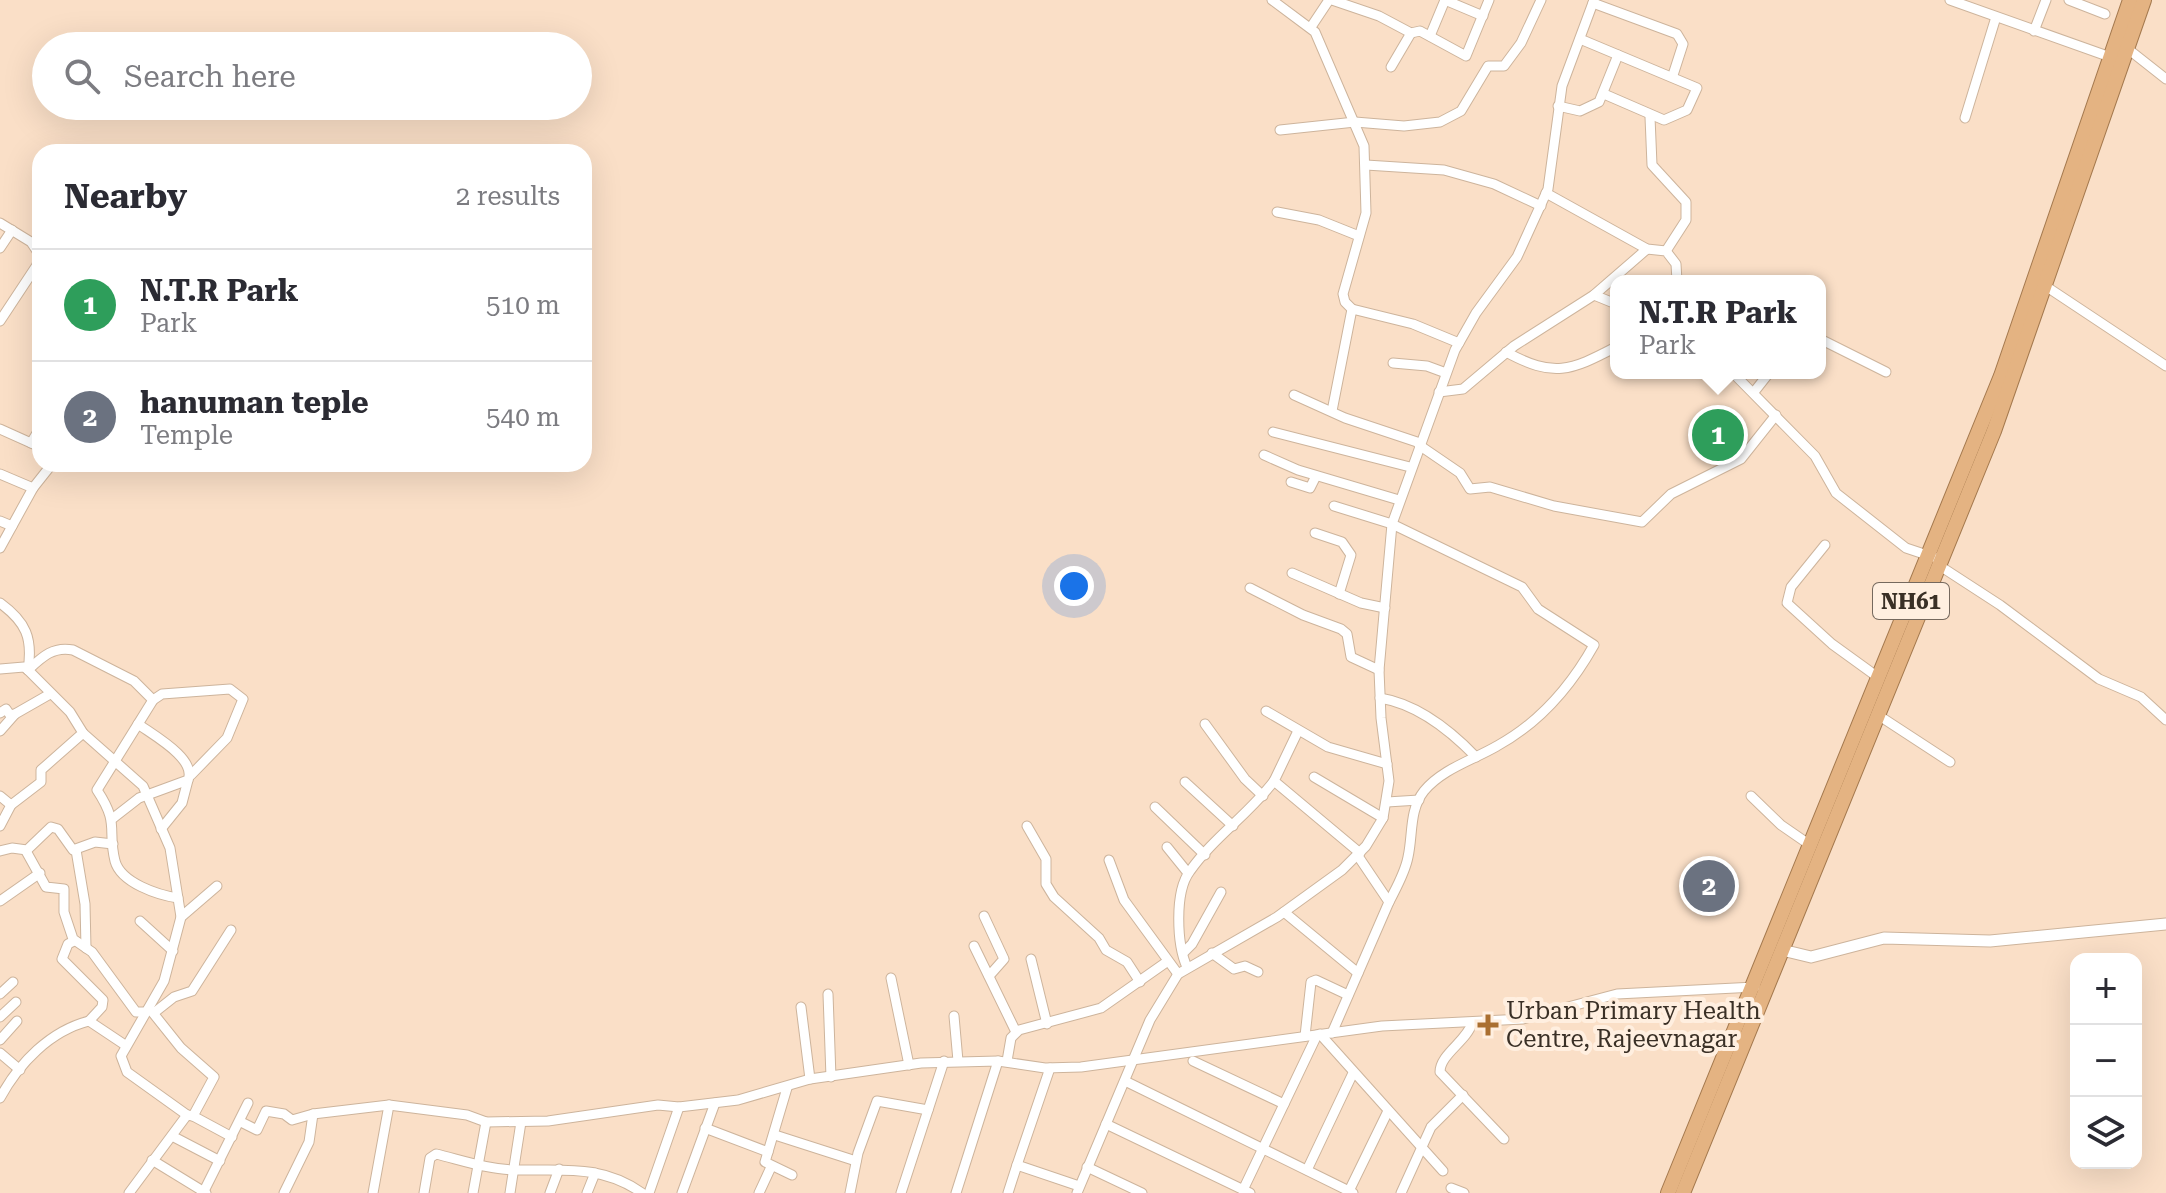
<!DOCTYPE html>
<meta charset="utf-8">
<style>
:root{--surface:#fff;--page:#f7f7f7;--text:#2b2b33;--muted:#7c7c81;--line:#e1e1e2;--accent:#aa6f30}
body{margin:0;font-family:"Roboto Serif",serif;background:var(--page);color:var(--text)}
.controls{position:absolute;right:24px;bottom:24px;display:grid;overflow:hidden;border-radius:16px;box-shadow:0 8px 32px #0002}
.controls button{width:72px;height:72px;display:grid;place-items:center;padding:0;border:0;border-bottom:2px solid var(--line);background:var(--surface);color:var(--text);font:40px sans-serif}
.you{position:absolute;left:1074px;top:586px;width:28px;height:28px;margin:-20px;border:6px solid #fff;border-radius:50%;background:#1a73e8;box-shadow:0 0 0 12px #1a73e833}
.badge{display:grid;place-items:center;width:52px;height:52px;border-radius:50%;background:var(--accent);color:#fff;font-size:26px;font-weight:700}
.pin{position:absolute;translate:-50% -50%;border:4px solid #fff;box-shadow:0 2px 8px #0006}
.popup{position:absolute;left:1610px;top:275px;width:216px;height:104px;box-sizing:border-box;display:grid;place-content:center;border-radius:16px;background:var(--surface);filter:drop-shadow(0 2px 6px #0005);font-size:26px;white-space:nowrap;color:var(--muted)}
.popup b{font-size:30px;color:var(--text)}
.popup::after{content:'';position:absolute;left:50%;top:100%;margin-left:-16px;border:16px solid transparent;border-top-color:var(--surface)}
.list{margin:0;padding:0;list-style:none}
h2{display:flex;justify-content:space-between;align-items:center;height:104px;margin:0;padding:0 32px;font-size:34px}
h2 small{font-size:26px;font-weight:400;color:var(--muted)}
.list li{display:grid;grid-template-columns:52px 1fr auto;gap:24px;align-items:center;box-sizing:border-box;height:112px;padding:0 32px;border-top:2px solid var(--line)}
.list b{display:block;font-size:30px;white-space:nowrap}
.list p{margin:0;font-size:26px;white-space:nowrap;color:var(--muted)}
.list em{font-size:26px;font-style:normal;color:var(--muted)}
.icon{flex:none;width:44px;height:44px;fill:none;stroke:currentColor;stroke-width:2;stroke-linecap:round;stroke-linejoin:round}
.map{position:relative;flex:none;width:2166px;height:1193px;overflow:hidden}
.search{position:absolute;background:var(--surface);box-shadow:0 8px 32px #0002;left:32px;top:32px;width:560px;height:88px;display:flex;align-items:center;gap:20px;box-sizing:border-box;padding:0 28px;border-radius:44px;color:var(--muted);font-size:30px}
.panel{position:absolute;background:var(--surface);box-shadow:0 8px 32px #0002;left:32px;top:144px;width:560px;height:328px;border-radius:24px}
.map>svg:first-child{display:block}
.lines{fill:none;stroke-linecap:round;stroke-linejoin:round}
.minor-casing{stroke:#cdb49c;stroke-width:11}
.tertiary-casing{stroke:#cdb49c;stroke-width:13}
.trunk-casing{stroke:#a4794e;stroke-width:16}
.minor{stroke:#fff;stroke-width:9}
.tertiary{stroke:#fff;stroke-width:11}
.trunk{stroke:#e4b382;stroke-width:14}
.poi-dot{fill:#aa6f30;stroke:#ffefe0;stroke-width:3}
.labels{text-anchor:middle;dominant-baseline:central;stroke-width:8;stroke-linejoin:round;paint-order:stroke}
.shield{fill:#ffefe0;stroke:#75695e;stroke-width:2}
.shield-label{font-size:22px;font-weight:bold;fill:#3a3026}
.poi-label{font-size:24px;fill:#3a3026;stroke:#ffefe0;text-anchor:start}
</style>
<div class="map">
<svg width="2166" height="1193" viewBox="0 0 2166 1193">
<rect width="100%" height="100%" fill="#fadfc7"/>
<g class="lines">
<defs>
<g id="minor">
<path d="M1272 0 1315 32 1364 146 1366 213 1343 294 1345 302 1352 309"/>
<path d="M1332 0 1379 16 1411 33 1420 31 1466 56 1489 0"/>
<path d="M1445 0 1483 16"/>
<path d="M1950 0 2113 58"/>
<path d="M2069 0 2105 14"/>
<path d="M1593 3 1677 34 1683 44 1673 75"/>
<path d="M1311 27 1329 0"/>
<path d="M2034 31 2046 0"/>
<path d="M1430 36 1445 0"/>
<path d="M1580 39 1697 88 1687 110 1664 120 1604 94"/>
<path d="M2128 49 2166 79"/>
<path d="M1391 67 1411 33"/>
<path d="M1558 106 1580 111 1599 102 1618 55"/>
<path d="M1650 117 1652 165 1686 202V220L1666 251"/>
<path d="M1965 118 1996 17"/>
<path d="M1280 130 1355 122 1404 126 1440 122 1461 111 1488 66H1504L1521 43 1541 0"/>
<path d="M1366 165 1444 170 1494 184 1541 206"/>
<path d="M1546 193 1647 249 1666 251 1676 264 1677 281"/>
<path d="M1277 212 1319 220 1359 236"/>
<path d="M0 223 31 242 39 254 37 265 0 321"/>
<path d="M0 248 12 230"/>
<path d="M2047 287 2166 366"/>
<path d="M1594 295 1616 304"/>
<path d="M1820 339 1886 372"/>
<path d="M1506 352C1554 378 1570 371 1616 347"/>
<path d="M1393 363 1427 366 1446 373"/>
<path d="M1733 373 1815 456 1836 493 1906 548 1942 560"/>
<path d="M1439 392 1463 389 1514 346 1594 295 1647 249"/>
<path d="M1754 392 1769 373"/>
<path d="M1294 395 1345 418 1420 443"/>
<path d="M1332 411 1352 309 1413 324 1459 343"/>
<path d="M0 429 40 447"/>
<path d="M1273 432 1410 467"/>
<path d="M31 443 40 428"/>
<path d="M1419 445 1460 473 1470 489 1490 487 1554 506 1642 522 1671 494 1741 459 1776 415"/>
<path d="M1264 455 1298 470 1399 500"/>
<path d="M0 474 33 488"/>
<path d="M1291 482 1310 488 1316 476"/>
<path d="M1334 506 1392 524 1522 587 1538 609 1594 645C1571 686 1539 723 1497 746 1473 760 1442 769 1424 791 1409 810 1413 835 1408 857 1405 873 1396 888 1389 902"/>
<path d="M0 521 12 526"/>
<path d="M1315 533 1342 542 1351 555 1339 594"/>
<path d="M1825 545 1791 587 1787 603 1832 644 1879 678"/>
<path d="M0 548 33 488 52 464"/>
<path d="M1940 566 2000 605 2099 679 2141 697 2166 720"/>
<path d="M1292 573 1361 603 1385 608"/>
<path d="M1250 588 1303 615 1341 629 1347 634 1351 657 1379 670"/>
<path d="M0 603C26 622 33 638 28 670"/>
<path d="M0 669 24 667 28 670 70 712 83 733 41 770V782L11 805 0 826"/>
<path d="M28 670C42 657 53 646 73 650L134 681 153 700"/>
<path d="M1380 698C1417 704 1450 730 1476 757"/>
<path d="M1266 711 1328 747 1387 764"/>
<path d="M0 713 6 709 10 715 15 714 50 694"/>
<path d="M1878 715 1950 762"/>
<path d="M1205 724 1245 779 1263 796"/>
<path d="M0 731 15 714"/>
<path d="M1298 731 1274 781 1360 853"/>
<path d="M83 733 143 786 170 848 181 917 164 981 121 1056 127 1072 187 1115"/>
<path d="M1314 777 1383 818"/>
<path d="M1185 782 1233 826"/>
<path d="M0 796 11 805"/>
<path d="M1751 796 1781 825 1810 845"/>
<path d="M1387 802 1419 800"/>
<path d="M1155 807 1205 855"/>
<path d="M112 819 139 798 188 780C197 759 153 735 138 724"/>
<path d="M1027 826 1046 859V884L1054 897 1099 938 1106 950 1127 962 1140 982"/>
<path d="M161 829 182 803 188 780"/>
<path d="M1167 847 1188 873"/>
<path d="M76 850 85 904 86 948"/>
<path d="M0 851 12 848 27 850 51 827 58 829 73 850 95 842 113 844"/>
<path d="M26 851 46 887 64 889V912L73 939 92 952 136 1012H143"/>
<path d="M1109 860 1124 900 1178 974"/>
<path d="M178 898C158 895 121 883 115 861 107 828 120 825 97 790L153 700 162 694 230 689 243 699 227 738 191 775"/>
<path d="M0 901 40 873"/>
<path d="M1284 912 1358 973"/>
<path d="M984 916 1004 959 989 976"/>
<path d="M181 917 217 886"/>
<path d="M140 921 173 951"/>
<path d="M74 941 68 944 62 959 103 1000 102 1007 89 1021"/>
<path d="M974 946 1016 1032"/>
<path d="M1184 952 1192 944 1221 892"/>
<path d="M1212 953 1234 969 1245 966 1258 972"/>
<path d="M1031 959 1047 1024"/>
<path d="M1187 967C1177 945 1174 892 1190 871 1213 838 1249 814 1274 781"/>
<path d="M891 978 909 1065"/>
<path d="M0 994 13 982"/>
<path d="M828 994 831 1077"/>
<path d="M801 1007 810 1079"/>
<path d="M155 1012 174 997 192 991 231 930"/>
<path d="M954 1016 958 1061"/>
<path d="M0 1017 16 1002"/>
<path d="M1472 1023C1467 1041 1440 1054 1440 1072L1504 1139"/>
<path d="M1332 1033 1389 902 1358 856"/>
<path d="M1320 1034 1443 1171"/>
<path d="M1305 1036 1311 982 1316 980 1348 995"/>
<path d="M0 1040 17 1021"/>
<path d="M0 1053 20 1070"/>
<path d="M1007 1061 1011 1038 1019 1030 1101 1008 1168 961"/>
<path d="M1193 1061 1284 1104"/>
<path d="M1050 1068 1017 1165 1079 1186"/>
<path d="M1125 1081 1353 1193"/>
<path d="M787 1088 765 1162 792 1175"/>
<path d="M0 1098C19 1063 50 1031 89 1021L125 1045"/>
<path d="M193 1116 232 1137"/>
<path d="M241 1122 257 1130 266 1111 284 1114 292 1120 313 1114 389 1105 467 1115 486 1122 548 1121 658 1105 679 1107 738 1100 810 1079 921 1063 998 1061 1045 1068 1081 1067 1382 1026 1523 1019 1617 994 1755 987"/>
<path d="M1106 1124 1250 1193"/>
<path d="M705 1128 768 1152"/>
<path d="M775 1135 856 1161"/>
<path d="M172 1136 220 1161"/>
<path d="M152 1160 206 1193"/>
<path d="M1087 1167 1142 1193"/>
<path d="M1307 1170 1353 1073"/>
<path d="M1451 1188 1464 1193"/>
<path d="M1243 1190 1317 1035"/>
<path d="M1349 1191 1388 1111"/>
<path d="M129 1193 187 1115 193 1116 214 1077 181 1048 149 1008"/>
<path d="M203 1193 248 1103"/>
<path d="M284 1193 309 1142 313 1114"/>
<path d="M373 1193 389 1105"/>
<path d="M424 1193 430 1158 436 1154C461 1160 490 1170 516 1170 562 1171 601 1164 642 1193"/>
<path d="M473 1193 486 1122"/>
<path d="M510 1193 521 1122"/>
<path d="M550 1193 559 1169"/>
<path d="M587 1193 595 1173"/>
<path d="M649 1193 679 1107"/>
<path d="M682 1193 715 1103"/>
<path d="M759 1193 771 1167"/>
<path d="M850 1193 858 1153 877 1101 928 1110"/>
<path d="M901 1193 944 1061"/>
<path d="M956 1193 998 1061"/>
<path d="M1008 1193 1017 1165"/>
<path d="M1077 1193 1150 1020 1178 974 1277 917 1342 870 1366 846 1383 818 1389 781 1381 718 1379 670 1392 524 1455 350 1476 313 1517 257 1548 189 1562 86 1594 0"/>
<path d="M1401 1193 1431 1127 1463 1095"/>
</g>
<path id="tertiary" d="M1782 950 1811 957 1884 938 1990 941 2166 924"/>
<g id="trunk">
<path d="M1668 1193 2001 376 2130 0"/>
<path d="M1683 1193 1994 431 2144 0"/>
</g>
</defs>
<use href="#minor" class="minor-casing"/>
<use href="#tertiary" class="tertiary-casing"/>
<use href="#trunk" class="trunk-casing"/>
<use href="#minor" class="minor"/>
<use href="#tertiary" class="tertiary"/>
<use href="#trunk" class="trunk"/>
</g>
<path class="poi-dot" d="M1484 1013h8v8h8v8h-8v8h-8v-8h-8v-8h8z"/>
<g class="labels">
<rect class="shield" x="1873" y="583" width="76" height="36" rx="6"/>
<g class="shield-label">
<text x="1911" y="601">NH61</text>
</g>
<g class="poi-label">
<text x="1506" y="1011">Urban Primary Health<tspan x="1506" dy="28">Centre, Rajeevnagar</tspan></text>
</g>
</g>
</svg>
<div class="controls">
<button>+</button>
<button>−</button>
<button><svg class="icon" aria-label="layers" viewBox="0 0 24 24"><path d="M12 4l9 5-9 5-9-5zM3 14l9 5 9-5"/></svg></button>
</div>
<div class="you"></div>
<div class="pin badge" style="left:1718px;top:435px;background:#2e9e5b">1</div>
<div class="popup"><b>N.T.R Park</b>Park</div>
<div class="pin badge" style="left:1709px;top:886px;background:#6b7280">2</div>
<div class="search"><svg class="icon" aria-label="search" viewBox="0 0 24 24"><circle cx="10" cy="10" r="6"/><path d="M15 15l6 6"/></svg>Search here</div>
<section class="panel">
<h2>Nearby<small>2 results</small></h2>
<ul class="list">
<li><span class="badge" style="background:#2e9e5b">1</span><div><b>N.T.R Park</b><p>Park</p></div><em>510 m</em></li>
<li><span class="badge" style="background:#6b7280">2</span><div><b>hanuman teple</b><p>Temple</p></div><em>540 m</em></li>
</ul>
</section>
</div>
